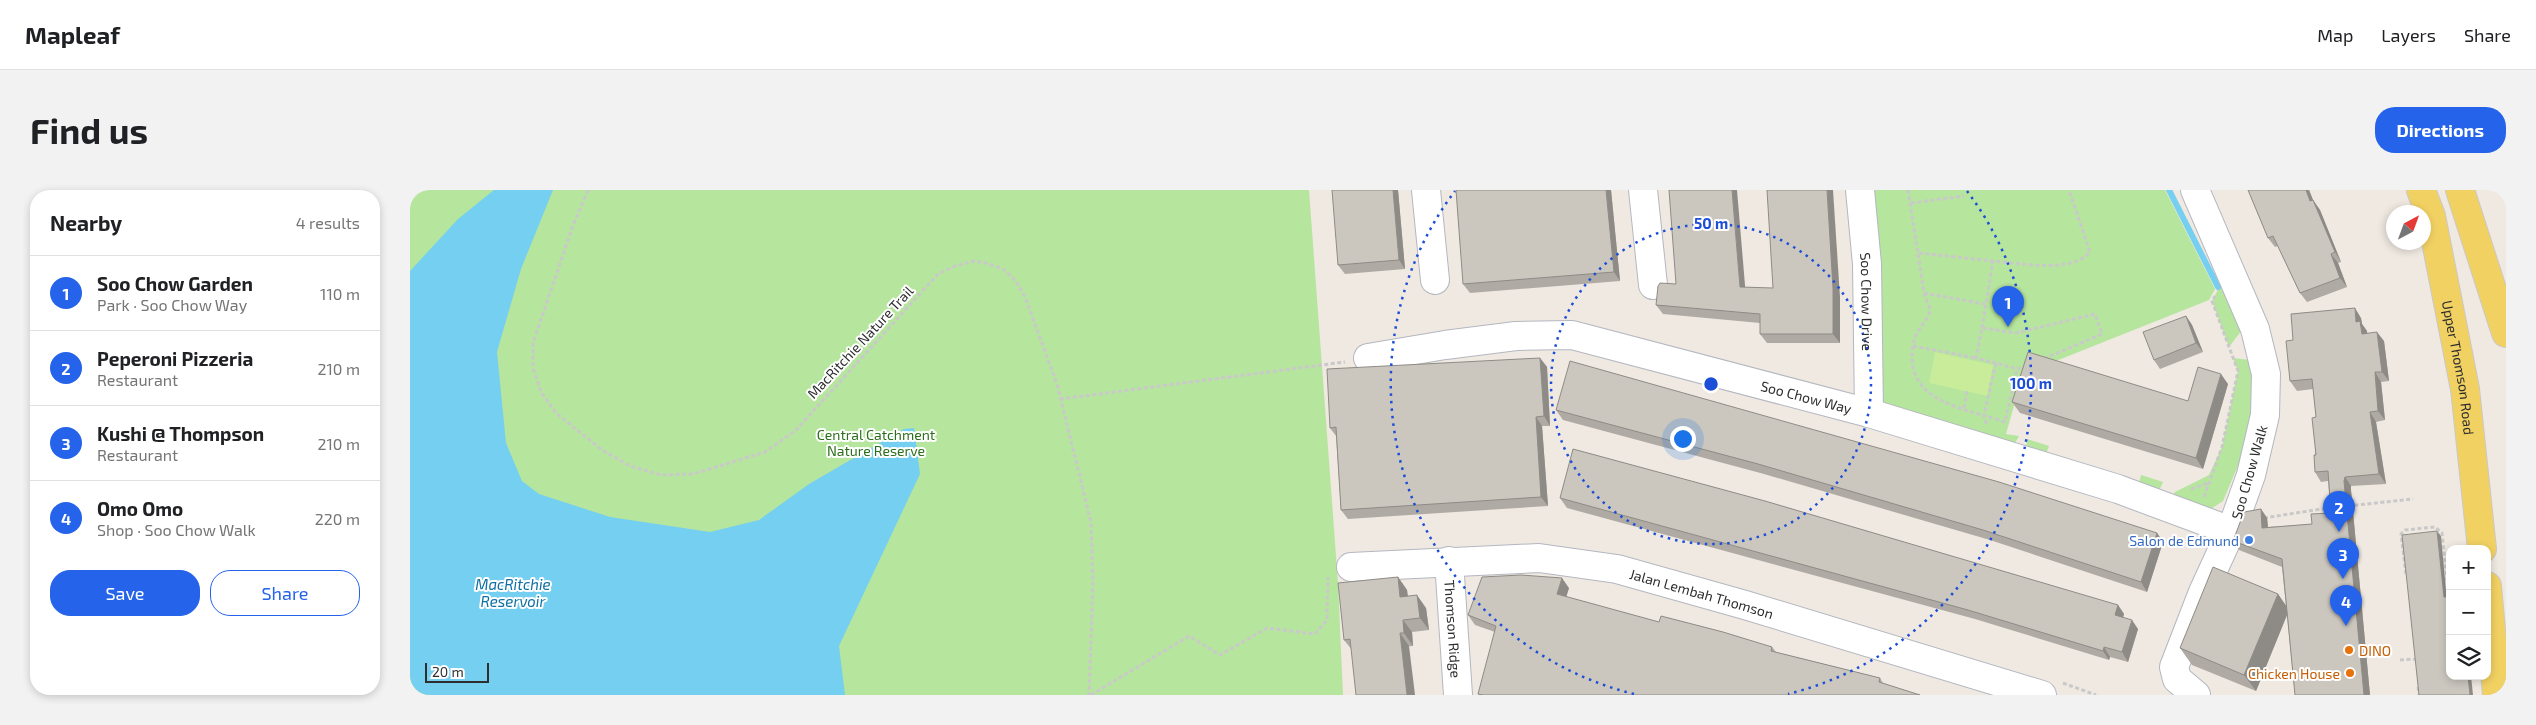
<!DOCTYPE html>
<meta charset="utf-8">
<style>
:root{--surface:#fff;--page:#f2f2f2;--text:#202124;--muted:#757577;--line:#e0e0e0;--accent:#2563eb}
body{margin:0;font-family:"Exo 2",sans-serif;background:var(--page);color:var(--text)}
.controls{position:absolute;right:15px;bottom:15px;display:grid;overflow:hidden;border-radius:10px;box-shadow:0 2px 8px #0003}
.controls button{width:45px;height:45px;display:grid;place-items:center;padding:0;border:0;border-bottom:1px solid var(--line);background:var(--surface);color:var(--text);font:25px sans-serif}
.compass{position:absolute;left:1976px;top:15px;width:45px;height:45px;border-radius:50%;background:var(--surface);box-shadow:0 2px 8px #0003;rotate:41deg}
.scale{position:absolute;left:15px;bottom:12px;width:64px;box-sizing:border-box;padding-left:5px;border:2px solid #2e2e2e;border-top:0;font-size:14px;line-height:18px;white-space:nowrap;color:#2e2e2e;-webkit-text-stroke:4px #fff;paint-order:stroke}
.you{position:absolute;left:1272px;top:248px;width:18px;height:18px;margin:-12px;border:4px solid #fff;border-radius:50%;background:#1a73e8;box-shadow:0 0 0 8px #1a73e833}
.badge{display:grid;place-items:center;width:32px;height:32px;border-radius:50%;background:var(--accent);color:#fff;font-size:16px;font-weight:700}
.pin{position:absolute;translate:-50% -41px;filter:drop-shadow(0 1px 2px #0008)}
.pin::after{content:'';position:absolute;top:26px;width:18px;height:15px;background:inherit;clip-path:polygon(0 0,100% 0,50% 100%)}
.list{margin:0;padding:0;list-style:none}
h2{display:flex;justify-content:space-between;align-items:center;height:65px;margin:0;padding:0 20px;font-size:21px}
h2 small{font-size:16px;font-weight:400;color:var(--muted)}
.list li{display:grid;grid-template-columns:32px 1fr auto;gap:15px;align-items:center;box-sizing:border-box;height:75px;padding:0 20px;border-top:1px solid var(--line)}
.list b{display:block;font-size:19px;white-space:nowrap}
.list p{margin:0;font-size:16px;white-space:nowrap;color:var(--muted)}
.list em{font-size:16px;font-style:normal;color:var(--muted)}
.actions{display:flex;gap:10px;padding:15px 20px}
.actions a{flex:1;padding:11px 0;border:1px solid var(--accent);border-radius:20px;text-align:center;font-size:18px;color:var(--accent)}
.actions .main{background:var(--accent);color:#fff}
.icon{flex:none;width:28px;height:28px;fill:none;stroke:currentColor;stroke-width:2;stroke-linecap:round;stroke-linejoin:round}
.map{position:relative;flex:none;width:2096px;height:505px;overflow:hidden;border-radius:20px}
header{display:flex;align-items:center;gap:30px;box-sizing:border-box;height:70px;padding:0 25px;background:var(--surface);border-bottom:1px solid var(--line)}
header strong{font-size:24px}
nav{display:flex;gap:28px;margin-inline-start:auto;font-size:18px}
.intro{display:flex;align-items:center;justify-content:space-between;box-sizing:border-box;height:120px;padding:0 30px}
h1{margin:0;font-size:35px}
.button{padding:12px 22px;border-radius:20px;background:var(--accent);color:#fff;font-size:18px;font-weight:700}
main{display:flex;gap:30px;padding:0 30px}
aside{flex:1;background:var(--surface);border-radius:20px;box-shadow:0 2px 8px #0003}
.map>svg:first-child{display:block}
.green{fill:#b6e59e}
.pitch{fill:#c9ec9a}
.water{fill:#75cff0}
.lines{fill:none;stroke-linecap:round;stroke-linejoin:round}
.stream{stroke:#75cff0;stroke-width:6}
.minor-casing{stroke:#b4b7c1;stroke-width:30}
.major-casing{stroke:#c9c9c9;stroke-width:30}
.path{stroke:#c9c9c9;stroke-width:3;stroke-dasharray:4 2.5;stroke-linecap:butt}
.minor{stroke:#fff;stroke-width:28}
.major{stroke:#f2d163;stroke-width:28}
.wall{fill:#afaba4}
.shaded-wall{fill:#8e8b86}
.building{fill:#cbc7bf;stroke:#8e8b86}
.ring{fill:none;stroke:#1d4ed8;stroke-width:2.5;stroke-dasharray:2.5 5}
.shop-dot{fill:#3f7fe0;stroke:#fff;stroke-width:2}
.food-dot{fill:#e8710a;stroke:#fff;stroke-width:2}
.labels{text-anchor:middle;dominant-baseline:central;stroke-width:4;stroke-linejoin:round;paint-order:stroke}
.street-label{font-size:14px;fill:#2e2e2e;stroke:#fff}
.park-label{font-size:14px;fill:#2c6e1b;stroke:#fff}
.shop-label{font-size:14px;fill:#366cbe;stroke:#fff;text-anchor:end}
.food-label{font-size:14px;fill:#c56008;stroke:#fff;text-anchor:start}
.water-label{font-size:15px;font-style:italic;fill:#0d6fa3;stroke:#fff}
.centre{fill:#1d4ed8;stroke:#fff;stroke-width:2.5}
.ring-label{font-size:15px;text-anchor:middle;font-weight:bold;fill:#1d4ed8;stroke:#fff;stroke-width:4;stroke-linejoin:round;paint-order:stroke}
</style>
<header>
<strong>Mapleaf</strong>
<nav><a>Map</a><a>Layers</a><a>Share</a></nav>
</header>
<div class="intro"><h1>Find us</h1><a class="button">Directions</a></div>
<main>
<aside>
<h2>Nearby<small>4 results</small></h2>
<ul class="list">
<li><span class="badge">1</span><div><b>Soo Chow Garden</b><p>Park · Soo Chow Way</p></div><em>110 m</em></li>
<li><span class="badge">2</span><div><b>Peperoni Pizzeria</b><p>Restaurant</p></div><em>210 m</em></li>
<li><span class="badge">3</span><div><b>Kushi @ Thompson</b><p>Restaurant</p></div><em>210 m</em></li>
<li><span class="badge">4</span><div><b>Omo Omo</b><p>Shop · Soo Chow Walk</p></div><em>220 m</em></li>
</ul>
<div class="actions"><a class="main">Save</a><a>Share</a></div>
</aside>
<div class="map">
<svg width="2096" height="505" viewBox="0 0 2096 505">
<rect width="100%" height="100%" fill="#efe9e1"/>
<g class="green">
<path d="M0 0H899L928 393 933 505H0Z"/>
<path d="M1454 0H1755L1805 99 1799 110 1613 184 1596 244 1609 246 1598 265 1461 224Z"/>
<path d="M1810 96 1832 140 1819 157 1802 111Z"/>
<path d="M1823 168 1840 170 1844 205 1832 266 1813 311 1787 328 1754 316 1765 302 1799 285 1812 257 1828 181Z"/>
<path d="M1617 249 1639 256 1632 275 1615 271Z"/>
<path d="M1731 285 1753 292 1744 312 1726 306Z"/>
</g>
<path class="pitch" d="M1525 162 1583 175 1577 206 1519 193Z"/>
<path class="water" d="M84 0H143L111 79 87 162 96 253 112 291 129 304 200 327 300 342 349 330 399 294 494 239 504 238 510 284 429 456 435 505H0V81L48 29Z"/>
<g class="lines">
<path class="stream" d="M1759 0 1808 97"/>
<defs>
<g id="minor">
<path d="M1016 0 1025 90"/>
<path d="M1233 0 1243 95"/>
<path id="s1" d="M1450 0 1457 74 1459 223"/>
<path d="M1785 0 1845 139 1856 184 1855 225 1841 285 1821 341 1793 402 1764 477 1767 489 1786 505"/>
<path id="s2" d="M958 168 1035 155 1106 146 1162 145 1459 223 1708 299 1821 341"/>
<path id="s3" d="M1039 371 1048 505"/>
<path id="s4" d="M941 377 1129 368 1207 379 1335 415 1632 505"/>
</g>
<g id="major">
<path id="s5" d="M2011 0 2021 26 2055 199 2072 359"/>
<path d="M2050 0 2096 143"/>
<path d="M2077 396 2087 505"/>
</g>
</defs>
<use href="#minor" class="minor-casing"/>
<use href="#major" class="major-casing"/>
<g class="path">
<path d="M178 0 162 38 123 153V178L131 202 146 223 192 260 220 276 251 285 283 284 355 262 386 240 528 84 545 76 564 71 576 73 593 79 606 91 615 107 647 194 681 332 683 393 679 505"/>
<path d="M1498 0 1514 103 1520 119C1519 132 1505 138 1503 156 1494 213 1555 218 1595 232L1607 179"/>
<path d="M1501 13 1554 6"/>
<path d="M1509 63 1583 71"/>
<path d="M1514 103 1575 114"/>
<path d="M1572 138 1583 71C1610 73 1661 84 1680 62L1659 0"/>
<path d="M1503 156 1566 168"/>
<path d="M1586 173 1566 168 1572 138 1606 143 1685 124 1692 144 1633 169"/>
<path d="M650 209 935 172"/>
<path d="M1554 218 1557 201"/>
<path d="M1576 234 1574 225 1586 173 1607 179 1615 176"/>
<path d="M1781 299 1799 293"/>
<path d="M1794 307 1812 257 1828 181 1802 111 1805 106"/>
<path d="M1938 316 2003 309"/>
<path d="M1854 328 1924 317"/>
<path d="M1996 384 1991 344 1995 340 2025 337 2032 343 2039 409"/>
<path d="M1990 470 2006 469"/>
<path d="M1653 493 1686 505"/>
<path d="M2008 497 2009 505"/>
<path d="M681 505 779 446 810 465 857 438 905 444 917 430 918 387"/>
</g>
<use href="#minor" class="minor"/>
<use href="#major" class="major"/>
</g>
<g class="wall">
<path d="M988 0 995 79 935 84 928 75Z"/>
<path d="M1201 0 1210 91 1060 103 1053 94Z"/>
<path d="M1838 0H1899L1903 10 1910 20 1931 72 1928 73 1937 97 1897 112 1890 103 1868 56 1865 57 1858 48Z"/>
<path d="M1266 94 1430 107V153H1357L1350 144V133L1253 124 1246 115Z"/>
<path d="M1776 126 1782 135 1793 162 1750 179 1744 170Z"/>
<path d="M1951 128 1952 134 1957 141V143L1974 151 1979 191 1971 192 1975 230 1966 232 1976 294 1941 296V300L1960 505H1885L1877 425 1846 501 1782 475 1770 458 1868 404 1876 416 1872 377 1829 360 1823 351 1851 319 1857 328 1858 337 1902 334 1921 323 1918 291 1911 292 1905 282 1906 227 1903 199 1887 201 1880 191 1883 150Z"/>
<path d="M1130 168 1137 177 1140 236H1132L1138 316 938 329 931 320 926 246 920 238Z"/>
<path d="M1818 194 1793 279 1610 223 1602 212 1778 211Z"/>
<path d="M1146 220 1747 343 1753 352 1737 402 1580 350 1354 284 1153 230Z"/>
<path d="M1150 308 1708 415 1714 424 1713 427 1728 439 1718 472 1700 467 1699 470 1565 429 1157 318Z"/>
<path d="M988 387 997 400 998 406 1016 418 1019 440 1002 442 1003 456 942 460 934 450Z"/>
<path d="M1159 398 1156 407 1249 432 1362 457 1366 462 1470 488 1473 493 1510 505H1069L1068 504 1085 442 1065 435 1058 425Z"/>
</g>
<g class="shaded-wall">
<path d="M983 0H988L995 79 989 70Z"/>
<path d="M1196 0H1201L1210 91 1204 82Z"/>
<path d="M1322 0H1327L1336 107 1330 97Z"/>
<path d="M1417 0H1423L1430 107V153L1423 144Z"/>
<path d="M1896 0H1899L1903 10 1910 20 1931 72 1925 62 1900 11Z"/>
<path d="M1921 64 1928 73 1937 97 1930 88Z"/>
<path d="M1945 118 1951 128 1952 134 1957 141 1958 153 1952 144 1946 132Z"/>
<path d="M1776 126 1782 135 1793 162 1786 153Z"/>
<path d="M1967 142 1974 151 1979 191 1972 182Z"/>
<path d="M1130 168 1137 177 1140 236 1134 226Z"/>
<path d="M1965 182 1971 192 1975 230 1968 221Z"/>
<path d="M1811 184 1818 194 1793 279 1786 268Z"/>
<path d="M1960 222 1966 232 1976 294 1969 284Z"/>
<path d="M1126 227 1132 236 1138 316 1131 307Z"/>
<path d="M1935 287 1941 296V300L1960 505H1954L1934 291Z"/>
<path d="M1851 319 1857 328 1859 347 1852 338Z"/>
<path d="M2027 341 2031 346 2037 412 2034 407Z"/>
<path d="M1747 343 1753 352 1737 402 1731 392Z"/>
<path d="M988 387 997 400 999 420 990 407Z"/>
<path d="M1152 388 1159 398 1154 414 1147 404Z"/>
<path d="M1868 404 1879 420 1846 501 1834 485Z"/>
<path d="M1007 405 1016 418 1019 440 1010 428Z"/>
<path d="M1708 415 1714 424 1711 434 1705 425Z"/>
<path d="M993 430 1002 442 1003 456 994 443Z"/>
<path d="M1722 430 1728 439 1718 472 1712 462Z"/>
<path d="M990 443 999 456 1005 505H997Z"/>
<path d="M1694 457 1700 467 1699 470 1693 461Z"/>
<path d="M2058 486H2061L2063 505H2060Z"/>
</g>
<g class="building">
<path d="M922 0H983L989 70 928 75Z"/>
<path d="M1046 0H1196L1204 82 1053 94Z"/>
<path d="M1259 0H1322L1330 97 1363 98 1357 0H1417L1423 98V144H1350V124L1246 115 1248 96 1250 93 1266 94Z"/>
<path d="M1838 0H1896L1900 11 1903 10 1925 62 1921 64 1930 88 1890 103 1863 46 1858 48Z"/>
<path d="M1945 118 1946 132 1950 131 1952 144 1967 142 1972 182H1965L1968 221 1960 222 1969 284 1935 287 1934 291 1954 505H1885L1872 369 1823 351 1834 322 1851 319 1852 338 1902 334 1901 324 1921 323 1918 281 1905 282 1904 265H1906L1902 228 1906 227 1902 189 1880 191 1876 151 1883 150 1881 124Z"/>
<path d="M1776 126 1786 153 1744 170 1733 142Z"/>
<path d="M1618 162 1778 211 1788 177 1811 184 1786 268 1602 212Z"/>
<path d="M1130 168 1134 226 1126 227 1131 307 931 320 926 237 920 238 917 179Z"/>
<path d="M1160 171 1589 292 1747 343 1731 392 1573 340 1348 274 1146 220Z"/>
<path d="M1163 259 1355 311 1708 415 1705 425 1722 430 1712 462 1694 457 1693 461 1558 420 1150 308Z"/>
<path d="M2027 341 2034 407H2040V486H2058L2060 505H2009L1992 345Z"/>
<path d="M1803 377 1868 404 1834 485 1770 458Z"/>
<path d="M1111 385 1152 388 1147 404 1249 432 1251 426 1313 442 1362 457 1361 461 1470 488 1469 492 1510 505H1073L1068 504 1086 436 1058 425 1072 387Z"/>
<path d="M988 387 990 407 1007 405 1010 428 993 430 994 443H990L997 505H946L940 449 934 450 928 393Z"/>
</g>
<g class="ring">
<circle cx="1301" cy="194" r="160"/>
<path d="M1224 504A320 320 0 0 1 1045 1M1557 1A320 320 0 0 1 1378 504"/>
</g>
<circle class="shop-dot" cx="1839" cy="350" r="5"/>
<g class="food-dot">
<circle cx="1939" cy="460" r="5"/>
<circle cx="1940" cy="483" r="5"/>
</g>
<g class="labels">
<g class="street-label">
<text stroke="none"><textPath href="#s1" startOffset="112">Soo Chow Drive</textPath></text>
<text transform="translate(450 152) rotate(-47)">MacRitchie Nature Trail</text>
<text stroke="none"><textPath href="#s5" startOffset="182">Upper Thomson Road</textPath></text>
<text stroke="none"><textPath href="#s2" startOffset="448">Soo Chow Way</textPath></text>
<text transform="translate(1839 282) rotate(-74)">Soo Chow Walk</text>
<text stroke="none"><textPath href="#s4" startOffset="355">Jalan Lembah Thomson</textPath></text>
<text stroke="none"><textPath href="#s3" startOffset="68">Thomson Ridge</textPath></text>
</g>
<g class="park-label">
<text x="466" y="244">Central Catchment<tspan x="466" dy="16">Nature Reserve</tspan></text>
</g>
<g class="shop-label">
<text x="1829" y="350">Salon de Edmund</text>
</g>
<g class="food-label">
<text x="1949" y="460">DINO</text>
<text x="1930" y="483" text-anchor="end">Chicken House</text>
</g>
<g class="water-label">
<text x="103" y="394">MacRitchie<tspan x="103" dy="17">Reservoir</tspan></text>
</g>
</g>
<circle cx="1301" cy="194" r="8" class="centre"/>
<g class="ring-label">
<text x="1301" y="39">50 m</text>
<text x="1621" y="199">100 m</text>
</g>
</svg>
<div class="controls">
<button>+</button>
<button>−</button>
<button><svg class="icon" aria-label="layers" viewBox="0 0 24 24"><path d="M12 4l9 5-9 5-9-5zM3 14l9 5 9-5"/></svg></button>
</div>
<svg class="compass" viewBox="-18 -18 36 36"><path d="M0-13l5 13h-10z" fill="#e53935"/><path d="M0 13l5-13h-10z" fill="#757577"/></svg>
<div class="scale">20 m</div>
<div class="you"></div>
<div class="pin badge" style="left:1598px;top:137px">1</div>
<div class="pin badge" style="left:1929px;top:342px">2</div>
<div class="pin badge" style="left:1933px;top:389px">3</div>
<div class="pin badge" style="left:1936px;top:436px">4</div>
</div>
</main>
